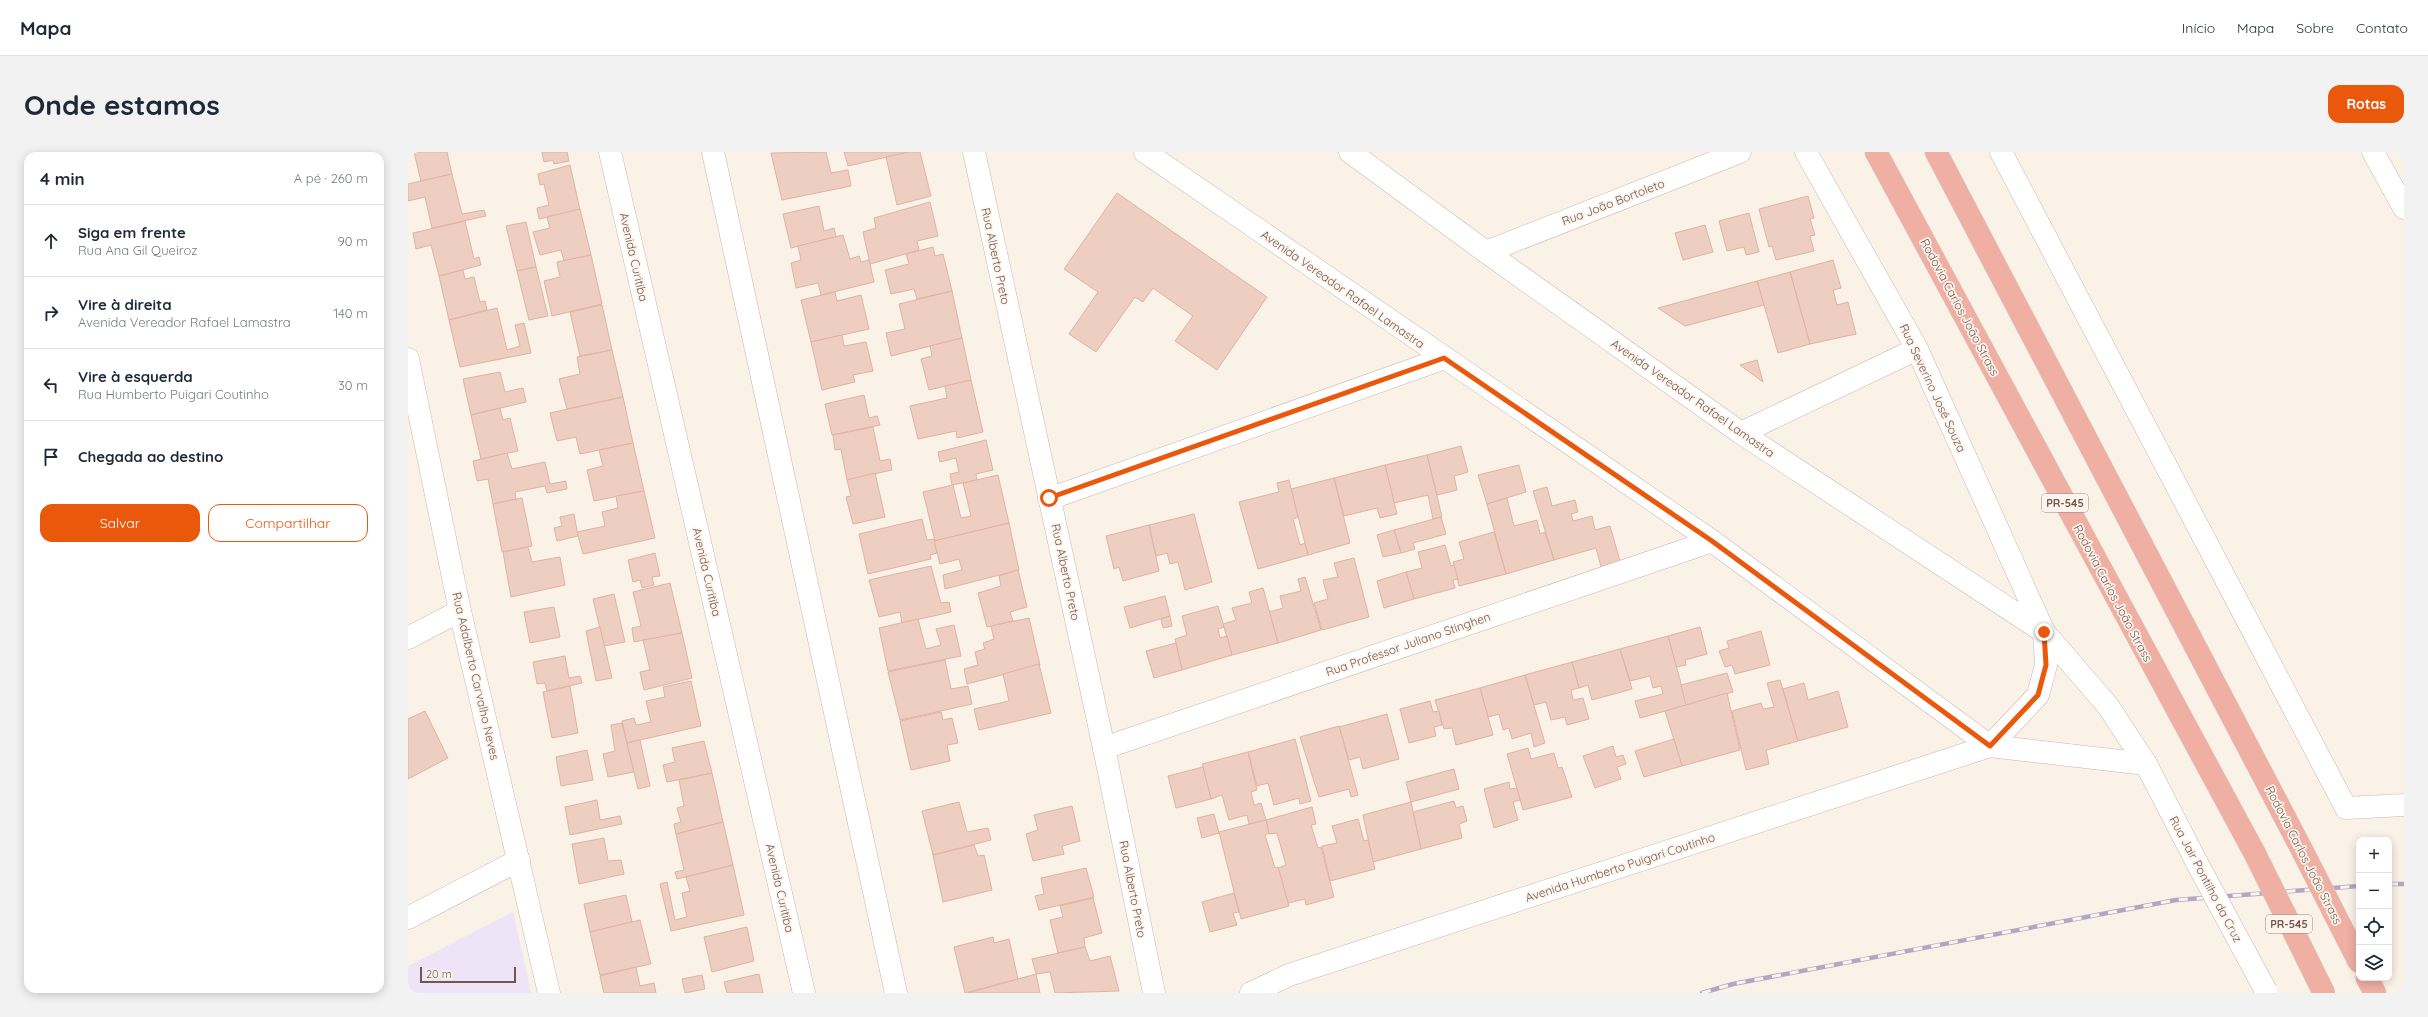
<!DOCTYPE html>
<html lang="pt">
<meta charset="utf-8">
<style>
:root{--surface:#fff;--page:#f2f2f3;--text:#1f2937;--muted:#747a83;--line:#e0e1e3;--accent:#ea580c}
body{margin:0;font-family:Quicksand,sans-serif;background:var(--page);color:var(--text)}
.controls{position:absolute;right:12px;bottom:12px;display:grid;overflow:hidden;border-radius:8px;box-shadow:0 2px 10px #0003}
.controls button{width:36px;height:36px;display:grid;place-items:center;padding:0;border:0;border-bottom:1px solid var(--line);background:var(--surface);color:var(--text);font:20px sans-serif}
.scale{position:absolute;left:12px;bottom:10px;width:96px;box-sizing:border-box;padding-left:4px;border:2px solid #72574d;border-top:0;font-size:11px;line-height:14px;white-space:nowrap;color:#72574d;-webkit-text-stroke:3px #fdf5ed;paint-order:stroke}
.stop{position:absolute;width:12px;height:12px;margin:-9px;border:3px solid #ea580c;border-radius:50%;background:#fff}
.stop.end{background:#ea580c;border-color:#fff;box-shadow:0 1px 4px #0008}
.list{margin:0;padding:0;list-style:none}
h2{display:flex;justify-content:space-between;align-items:center;height:52px;margin:0;padding:0 16px;font-size:17px}
h2 small{font-size:13px;font-weight:400;color:var(--muted)}
.list li{display:grid;grid-template-columns:26px 1fr auto;gap:12px;align-items:center;box-sizing:border-box;height:72px;padding:0 16px;border-top:1px solid var(--line)}
.list b{display:block;font-size:15px;white-space:nowrap}
.list p{margin:0;font-size:13px;white-space:nowrap;color:var(--muted)}
.list em{font-size:13px;font-style:normal;color:var(--muted)}
.actions{display:flex;gap:8px;padding:12px 16px}
.actions a{flex:1;padding:9px 0;border:1px solid var(--accent);border-radius:12px;text-align:center;font-size:14px;color:var(--accent)}
.actions .main{background:var(--accent);color:#fff}
.icon{flex:none;width:22px;height:22px;fill:none;stroke:currentColor;stroke-width:2;stroke-linecap:round;stroke-linejoin:round}
.map{position:relative;flex:none;width:1996px;height:841px;overflow:hidden;border-radius:12px}
header{display:flex;align-items:center;gap:24px;box-sizing:border-box;height:56px;padding:0 20px;background:var(--surface);border-bottom:1px solid var(--line)}
header strong{font-size:19px}
nav{display:flex;gap:22px;margin-inline-start:auto;font-size:14px}
.intro{display:flex;align-items:center;justify-content:space-between;box-sizing:border-box;height:96px;padding:0 24px}
h1{margin:0;font-size:28px}
.button{padding:10px 18px;border-radius:12px;background:var(--accent);color:#fff;font-size:14px;font-weight:700}
main{display:flex;gap:24px;padding:0 24px}
aside{flex:1;background:var(--surface);border-radius:12px;box-shadow:0 2px 10px #0003}
.map>svg:first-child{display:block}
.education{fill:#eee3f7}
.building{fill:#eecec1;stroke:#dfb3a2}
.lines{fill:none;stroke-linecap:round;stroke-linejoin:round}
.minor-casing{stroke:#ccb8ae;stroke-width:23}
.highway-casing{stroke:#d8d0cd;stroke-width:23}
.minor{stroke:#fff;stroke-width:22}
.highway{stroke:#efafa3;stroke-width:22}
.rail-casing{stroke:#b3a6c3;stroke-width:4.5}
.rail{stroke:#fdf5ed;stroke-width:3;stroke-dasharray:9;stroke-linecap:butt}
.minor-bridge-casing{stroke:#ccb8ae;stroke-width:23;stroke-linecap:butt}
.highway-bridge-casing{stroke:#d8d0cd;stroke-width:23;stroke-linecap:butt}
.minor-bridge{stroke:#fff;stroke-width:22}
.highway-bridge{stroke:#efafa3;stroke-width:22}
.route{stroke:#ea580c;stroke-width:5}
.labels{text-anchor:middle;dominant-baseline:central;stroke-width:3.5;stroke-linejoin:round;paint-order:stroke}
.shield{fill:#fdf5ed;stroke:#9c867d;stroke-width:1}
.shield-label{font-size:11px;font-weight:bold;fill:#72574d}
.street-label{font-size:12px;fill:#72574d;stroke:#fdf5ed}
</style>
<header>
<strong>Mapa</strong>
<nav><a>Início</a><a>Mapa</a><a>Sobre</a><a>Contato</a></nav>
</header>
<div class="intro"><h1>Onde estamos</h1><a class="button">Rotas</a></div>
<main>
<aside>
<h2>4 min<small>A pé · 260 m</small></h2>
<ul class="list">
<li><svg class="icon" aria-label="ahead" viewBox="0 0 24 24"><path d="M12 20V5M6 11l6-6 6 6"/></svg><div><b>Siga em frente</b><p>Rua Ana Gil Queiroz</p></div><em>90 m</em></li>
<li><svg class="icon" aria-label="right" viewBox="0 0 24 24"><path d="M7 20v-9h11M14 6l5 5-5 5"/></svg><div><b>Vire à direita</b><p>Avenida Vereador Rafael Lamastra</p></div><em>140 m</em></li>
<li><svg class="icon" aria-label="left" viewBox="0 0 24 24"><path d="M17 20v-9H6M10 6l-5 5 5 5"/></svg><div><b>Vire à esquerda</b><p>Rua Humberto Puigari Coutinho</p></div><em>30 m</em></li>
<li><svg class="icon" aria-label="arrive" viewBox="0 0 24 24"><path d="M6 21V4h12l-3 4 3 4H6"/></svg><div><b>Chegada ao destino</b></div></li>
</ul>
<div class="actions"><a class="main">Salvar</a><a>Compartilhar</a></div>
</aside>
<div class="map">
<svg width="1996" height="841" viewBox="0 0 1996 841">
<rect width="100%" height="100%" fill="#faf1e7"/>
<path class="education" d="M105 760 123 841H0V814Z"/>
<g class="building">
<path d="M6 0H39L44 22 13 29Z"/>
<path d="M134 0H159L161 9 146 12 145 8 136 10Z"/>
<path d="M418 0 423 21 440 18 443 34 374 48 363 1Z"/>
<path d="M436 0H501L440 14Z"/>
<path d="M501 0H512L523 44 489 53 478 5Z"/>
<path d="M162 13 172 58 131 67 129 56 141 53 136 32 132 33 130 22Z"/>
<path d="M44 22 54 62 76 58 78 64 24 76 17 45 0 49V32Z"/>
<path d="M709 41 859 145 809 218 767 189 785 164 745 136 735 150 727 145 688 200 661 182 690 140 656 117Z"/>
<path d="M1400 44 1406 66 1402 67 1407 83 1402 84 1406 99 1368 108 1364 94 1361 95 1351 57Z"/>
<path d="M522 50 530 84 509 89 511 98 462 112 455 80 468 76 466 66Z"/>
<path d="M411 54 416 79 426 76 428 85 383 96 375 62Z"/>
<path d="M172 57 183 103 156 109 153 98 132 103 125 80 142 76 139 65Z"/>
<path d="M1341 61 1351 100 1338 103 1336 95 1319 99 1311 69Z"/>
<path d="M57 69 66 107 71 105 73 113 31 124 23 93 8 97 5 81Z"/>
<path d="M118 70 128 115 109 119 98 74Z"/>
<path d="M1297 73 1305 100 1275 108 1267 81Z"/>
<path d="M435 83 442 107 451 104 453 110 461 108 466 130 413 143 410 131 388 136 383 111 393 108 390 94Z"/>
<path d="M525 95 527 104 535 102 544 139 509 147 506 137 483 142 477 118 501 112 498 102Z"/>
<path d="M183 103 194 152 144 164 136 129 152 125 149 110Z"/>
<path d="M1425 108 1433 136 1425 138 1429 153 1440 150 1448 182 1402 192 1382 120Z"/>
<path d="M128 115 140 164 121 168 109 119Z"/>
<path d="M55 118 57 127 66 125 72 150 77 149 79 158 41 168 31 124Z"/>
<path d="M1382 120 1402 192 1370 201 1349 129Z"/>
<path d="M1349 129 1356 153 1277 174 1250 156Z"/>
<path d="M544 139 554 186 483 204 478 181 497 177 491 152Z"/>
<path d="M427 140 429 149 453 143 461 177 403 190 393 148Z"/>
<path d="M194 153 204 198 172 204 162 160Z"/>
<path d="M89 156 99 198 112 194 107 173 116 171 123 201 52 215 41 168Z"/>
<path d="M434 183 436 194 458 190 465 219 445 223 447 230 414 238 403 190Z"/>
<path d="M554 186 563 228 521 238 513 207 524 204 522 194Z"/>
<path d="M204 198 215 245 159 257 151 227 172 222 169 205Z"/>
<path d="M1349 208 1355 230 1332 213Z"/>
<path d="M92 220 97 240 115 236 118 250 63 263 55 227Z"/>
<path d="M563 228 575 280 549 286 548 279 510 287 502 254 539 246 537 234Z"/>
<path d="M456 243 461 266 469 264 472 273 424 283 417 252Z"/>
<path d="M215 245 225 291 172 302 168 285 149 289 142 261Z"/>
<path d="M92 256 95 268 102 266 110 299 73 307 63 263Z"/>
<path d="M465 275 472 309 482 307 484 318 439 328 433 297 427 298 425 283Z"/>
<path d="M578 288 585 318 568 322 569 328 544 333 542 322 551 320 548 306 532 310 530 300Z"/>
<path d="M225 291 236 339 186 349 179 318 195 314 191 298Z"/>
<path d="M1053 294 1060 320 1046 324 1049 338 1029 343 1019 303Z"/>
<path d="M99 301 104 317 137 310 142 332 158 329 159 337 139 341 137 334 107 340 108 347 85 352 80 327 69 329 65 309Z"/>
<path d="M1019 303 1034 365 1025 367 1020 343 986 351 977 313Z"/>
<path d="M977 313 989 362 972 366 969 356 936 364 926 326Z"/>
<path d="M1111 313 1118 340 1079 352 1070 323Z"/>
<path d="M467 321 477 365 445 372 438 345 443 344 439 328Z"/>
<path d="M590 323 601 371 527 389 515 340 545 333 553 366 563 364 555 331Z"/>
<path d="M926 326 942 391 900 403 883 337Z"/>
<path d="M881 328 890 365 885 367 892 393 897 391 900 403 850 417 831 350 871 340 869 331Z"/>
<path d="M1139 335 1144 354 1167 348 1170 360 1163 362 1165 369 1184 364 1187 378 1202 374 1214 416 1195 422 1188 396 1146 408 1125 339Z"/>
<path d="M236 339 247 386 175 402 169 380 197 374 194 360 210 356 208 344Z"/>
<path d="M114 346 124 394 94 400 85 352Z"/>
<path d="M1099 346 1106 374 1129 368 1132 382 1137 380 1146 408 1098 422 1079 352Z"/>
<path d="M166 362 170 384 149 389 146 376 154 374 152 365Z"/>
<path d="M786 362 804 430 777 438 770 410 762 412 759 401 748 404 741 373Z"/>
<path d="M1033 365 1038 382 1005 391 1007 397 993 401 986 378Z"/>
<path d="M514 367 519 388 526 387 529 401 522 403 523 407 460 422 451 382Z"/>
<path d="M601 371 611 418 537 437 535 423 554 418 551 407 532 412 526 389Z"/>
<path d="M741 373 751 419 715 429 711 415 706 417 698 384Z"/>
<path d="M986 378 993 401 975 405 969 383Z"/>
<path d="M1086 380 1098 422 1051 434 1045 410 1056 407 1051 390Z"/>
<path d="M1037 393 1043 414 1046 413 1050 427 1045 428 1047 436 1006 447 998 420 1014 416 1010 400Z"/>
<path d="M120 395 124 410 152 405 157 433 103 445 95 400Z"/>
<path d="M247 401 252 424 244 425 246 433 234 436 232 428 225 430 220 408Z"/>
<path d="M946 406 961 465 914 478 906 451 920 447 915 428 930 425 926 411Z"/>
<path d="M523 414 533 451 541 450 543 460 494 471 492 460 471 465 461 428Z"/>
<path d="M610 418 619 455 602 460 605 469 579 475 570 441 593 434 591 424Z"/>
<path d="M998 420 1006 447 976 456 969 429Z"/>
<path d="M897 425 913 478 870 491 861 460 875 456 872 444 893 439 890 427Z"/>
<path d="M262 431 274 481 226 490 224 476 233 474 225 440Z"/>
<path d="M855 436 870 491 824 503 815 472 828 468 824 456 844 451 841 440Z"/>
<path d="M206 442 217 490 196 494 185 447Z"/>
<path d="M757 444 762 464 722 476 716 455Z"/>
<path d="M810 454 816 475 810 477 812 486 819 484 824 503 774 518 767 487 779 483 774 464Z"/>
<path d="M146 455 152 485 122 491 116 460Z"/>
<path d="M762 464 764 474 755 476 753 467Z"/>
<path d="M621 466 632 513 559 532 556 517 570 513 567 500 577 497 575 491 586 487 583 474Z"/>
<path d="M510 467 518 497 533 493 528 477 546 473 553 504 480 519 471 476Z"/>
<path d="M192 475 204 526 188 529 178 479Z"/>
<path d="M1292 475 1299 502 1277 508 1278 513 1268 515 1260 484Z"/>
<path d="M1353 479 1362 513 1327 522 1324 513 1317 515 1311 499 1321 496 1319 489Z"/>
<path d="M274 481 284 526 236 538 232 520 242 518 235 488Z"/>
<path d="M1260 484 1279 553 1232 566 1227 549 1255 542 1253 534 1245 536 1242 524 1222 529 1212 497Z"/>
<path d="M768 491 774 518 746 526 738 499Z"/>
<path d="M1212 497 1224 537 1184 548 1180 533 1171 536 1164 510Z"/>
<path d="M157 504 161 526 172 524 174 531 139 539 137 531 129 532 125 510Z"/>
<path d="M537 508 543 537 560 534 564 552 492 568 480 520Z"/>
<path d="M1164 510 1171 536 1163 538 1165 548 1175 546 1181 567 1159 573 1157 565 1143 568 1138 550 1126 553 1117 523Z"/>
<path d="M631 512 643 561 571 578 566 557 601 549 595 522Z"/>
<path d="M1319 521 1325 540 1278 553 1273 533Z"/>
<path d="M1117 523 1137 591 1126 595 1123 581 1104 587 1101 576 1095 578 1091 562 1080 565 1072 536Z"/>
<path d="M1372 528 1390 589 1358 598 1361 612 1338 618 1324 559 1353 551 1355 557 1366 555 1359 531Z"/>
<path d="M283 529 293 574 219 591 214 569 226 566 228 573 243 570 238 549 257 545 255 535Z"/>
<path d="M1396 531 1400 548 1430 539 1440 575 1390 589 1375 537Z"/>
<path d="M162 534 170 581 144 586 135 540Z"/>
<path d="M1072 536 1085 583 1048 593 1044 576 1036 577 1027 548Z"/>
<path d="M1319 541 1332 598 1274 614 1257 559Z"/>
<path d="M1022 549 1025 560 1031 559 1034 573 1026 575 1028 584 1001 591 992 557Z"/>
<path d="M17 559 40 606 0 627V567Z"/>
<path d="M533 560 535 568 544 566 550 591 539 593 542 609 503 618 492 569Z"/>
<path d="M979 562 991 607 955 617 952 605 941 608 931 575Z"/>
<path d="M214 571 226 620 200 625 195 602 207 599 203 573Z"/>
<path d="M931 574 950 643 943 645 941 637 911 645 892 585Z"/>
<path d="M887 587 903 649 892 652 891 646 866 653 860 631 849 634 840 600Z"/>
<path d="M1266 587 1274 614 1236 625 1227 599Z"/>
<path d="M232 588 242 634 230 637 219 591Z"/>
<path d="M296 589 304 621 259 630 255 613 267 610 264 596Z"/>
<path d="M1205 594 1208 605 1215 603 1218 612 1209 615 1213 627 1187 636 1175 604Z"/>
<path d="M1120 596 1123 607 1146 601 1150 616 1154 615 1164 645 1115 658 1099 602Z"/>
<path d="M179 598 185 628 153 634 148 605Z"/>
<path d="M840 600 849 638 843 640 846 653 853 651 858 668 841 672 839 663 821 668 814 643 803 647 794 612Z"/>
<path d="M795 615 803 647 768 656 760 624Z"/>
<path d="M1046 617 1051 637 1003 650 998 630Z"/>
<path d="M304 621 315 670 268 682 266 672 273 670 269 656 276 654 271 628Z"/>
<path d="M1101 630 1102 637 1109 636 1112 648 1105 650 1110 668 1086 676 1076 637Z"/>
<path d="M189 648 192 668 212 664 214 672 162 683 157 655Z"/>
<path d="M1046 649 1048 656 1055 654 1059 669 1051 672 1054 686 1013 697 1005 660Z"/>
<path d="M551 650 559 680 580 676 583 688 525 703 514 659Z"/>
<path d="M1003 650 1013 697 965 710 955 663Z"/>
<path d="M664 654 672 689 654 694 656 702 625 709 618 682 630 678 626 663Z"/>
<path d="M904 655 908 672 903 673 910 696 913 695 926 745 898 753 897 747 880 751 870 716 878 713 869 681 861 682 858 668Z"/>
<path d="M806 662 811 681 794 686 789 666Z"/>
<path d="M950 667 956 689 960 688 967 717 922 729 914 694 929 691 924 674Z"/>
<path d="M858 668 861 681 857 683 867 716 870 715 881 754 833 767 811 680Z"/>
<path d="M315 670 325 713 269 727 267 720 276 718 268 682Z"/>
<path d="M196 686 200 709 213 708 216 722 171 732 164 692Z"/>
<path d="M566 693 570 704 576 703 584 738 535 750 525 703Z"/>
<path d="M325 713 336 763 263 779 252 732 259 730 267 768 279 765 274 741 282 739 278 725Z"/>
<path d="M678 716 686 745 631 758 627 744 636 742 633 726Z"/>
<path d="M826 741 831 760 825 761 829 773 802 780 794 750Z"/>
<path d="M218 743 224 770 182 780 176 752Z"/>
<path d="M685 746 694 781 676 786 677 795 650 801 642 768 655 765 652 754Z"/>
<path d="M232 768 243 812 192 823 182 780Z"/>
<path d="M339 775 346 809 304 820 296 785Z"/>
<path d="M585 785 586 791 601 787 610 827 557 841 546 795Z"/>
<path d="M677 795 682 809 702 804 711 839 647 841 642 820 628 822 624 807Z"/>
<path d="M228 815 232 834 246 831 248 841H196L192 824Z"/>
<path d="M351 822 355 841H319L316 830Z"/>
<path d="M628 822 632 841H560Z"/>
<path d="M294 823 297 837 277 841 274 827Z"/>
</g>
<g class="lines">
<defs>
<g id="minor">
<path d="M202 0 396 841"/>
<path d="M305 0 488 841"/>
<path d="M566 0 696 596 746 841"/>
<path d="M737 0 1304 389 1582 594"/>
<path d="M942 0 1078 100 1333 281 1636 480 1700 554 1738 612 1789 711"/>
<path d="M1398 0 1509 197 1636 480 1638 513 1630 543 1582 594"/>
<path d="M1593 0 1938 656 1996 653"/>
<path d="M1965 0 1996 56"/>
<path d="M1078 100 1332 0"/>
<path d="M0 207 52 459 141 841"/>
<path d="M1333 281 1509 197"/>
<path d="M641 347 1037 206"/>
<path d="M0 486 52 459"/>
<path d="M696 596 1304 389"/>
<path d="M0 766 111 708"/>
<path d="M843 841 881 823 1582 594 1738 612"/>
</g>
<g id="highway">
<path d="M1468 0 1847 702"/>
<path d="M1528 0 1894 698"/>
<path d="M1959 826 1967 841"/>
</g>
</defs>
<use href="#minor" class="minor-casing"/>
<use href="#highway" class="highway-casing"/>
<use href="#minor" class="minor"/>
<use href="#highway" class="highway"/>
<defs>
<g id="rail">
<path d="M1981 732H1996"/>
<path d="M1294 841 1325 832 1768 748 1951 734"/>
</g>
</defs>
<use href="#rail" class="rail-casing"/>
<use href="#rail" class="rail"/>
<defs>
<path id="minor-bridge" d="M1789 711 1858 839"/>
<g id="highway-bridge">
<path d="M1894 698 1951 810"/>
<path d="M1847 702 1916 841"/>
</g>
</defs>
<use href="#minor-bridge" class="minor-bridge-casing"/>
<use href="#highway-bridge" class="highway-bridge-casing"/>
<use href="#minor-bridge" class="minor-bridge"/>
<use href="#highway-bridge" class="highway-bridge"/>
</g>
<g class="lines">
<path class="route" d="M641 346 1036 206 1304 389 1582 594 1630 543 1638 513 1636 480"/>
</g>
<g class="labels">
<g class="shield">
<rect x="1634" y="342" width="46" height="18" rx="3"/>
<rect x="1858" y="763" width="46" height="18" rx="3"/>
</g>
<g class="shield-label">
<text x="1657" y="351">PR-545</text>
<text x="1881" y="772">PR-545</text>
</g>
<g class="street-label">
<text transform="translate(1205 50) rotate(-21)">Rua João Bortoleto</text>
<text transform="translate(588 104) rotate(78)">Rua Alberto Preto</text>
<text transform="translate(226 105) rotate(77)">Avenida Curitiba</text>
<text transform="translate(935 137) rotate(35)">Avenida Vereador Rafael Lamastra</text>
<text transform="translate(1552 155) rotate(62)">Rodovia Carlos João Strass</text>
<text transform="translate(1525 236) rotate(65)">Rua Severino José Souza</text>
<text transform="translate(1285 246) rotate(35)">Avenida Vereador Rafael Lamastra</text>
<text transform="translate(299 420) rotate(77)">Avenida Curitiba</text>
<text transform="translate(658 420) rotate(78)">Rua Alberto Preto</text>
<text transform="translate(1705 441) rotate(62)">Rodovia Carlos João Strass</text>
<text transform="translate(1000 492) rotate(-19)">Rua Professor Juliano Stinghen</text>
<text transform="translate(68 524) rotate(77)">Rua Adalberto Carvalho Neves</text>
<text transform="translate(1896 703) rotate(63)">Rodovia Carlos João Strass</text>
<text transform="translate(1212 715) rotate(-18)">Avenida Humberto Puigari Coutinho</text>
<text transform="translate(1798 727) rotate(62)">Rua Jair Pontilho da Cruz</text>
<text transform="translate(372 736) rotate(77)">Avenida Curitiba</text>
<text transform="translate(725 737) rotate(79)">Rua Alberto Preto</text>
</g>
</g>
</svg>
<div class="controls">
<button>+</button>
<button>−</button>
<button><svg class="icon" aria-label="locate" viewBox="0 0 24 24"><circle cx="12" cy="12" r="6"/><path d="M12 2v4M12 18v4M2 12h4M18 12h4"/></svg></button>
<button><svg class="icon" aria-label="layers" viewBox="0 0 24 24"><path d="M12 4l9 5-9 5-9-5zM3 14l9 5 9-5"/></svg></button>
</div>
<div class="scale">20 m</div>
<div class="stop" style="left:641px;top:346px"></div>
<div class="stop end" style="left:1636px;top:480px"></div>
</div>
</main>
